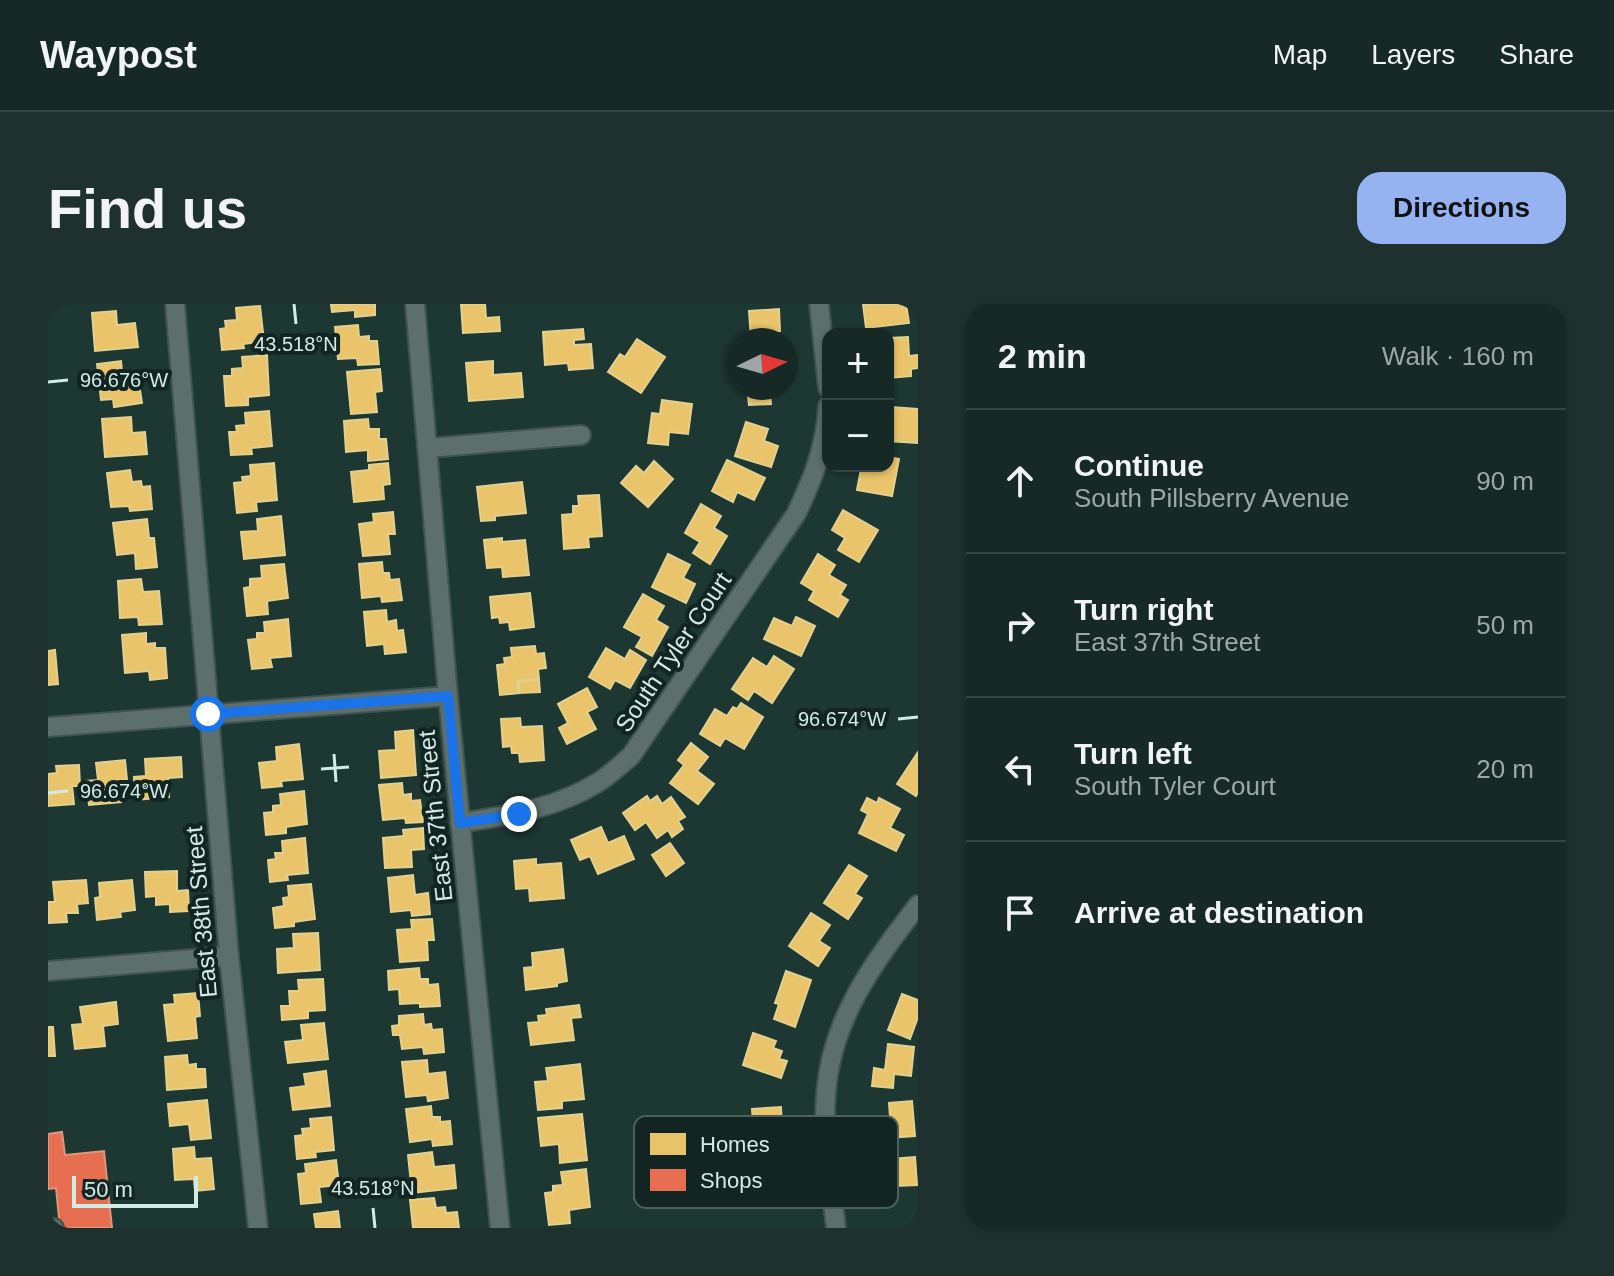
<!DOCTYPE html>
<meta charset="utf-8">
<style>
:root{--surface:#162926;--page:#1f312e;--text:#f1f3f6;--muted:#9ea6a7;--line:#354543;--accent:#95b2f1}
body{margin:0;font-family:Helvetica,sans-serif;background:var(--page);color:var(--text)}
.controls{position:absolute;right:24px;top:24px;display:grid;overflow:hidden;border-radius:16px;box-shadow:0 2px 6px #0004}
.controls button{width:72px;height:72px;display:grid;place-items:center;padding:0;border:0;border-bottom:2px solid var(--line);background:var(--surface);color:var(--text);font:40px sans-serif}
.compass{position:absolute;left:678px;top:24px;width:72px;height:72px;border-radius:50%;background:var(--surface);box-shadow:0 2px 6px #0004;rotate:85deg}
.scale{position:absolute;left:24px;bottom:20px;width:126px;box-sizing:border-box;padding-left:8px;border:4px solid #d3ebe6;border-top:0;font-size:22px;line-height:28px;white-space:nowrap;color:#d3ebe6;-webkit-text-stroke:6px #122522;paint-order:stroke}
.stop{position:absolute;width:24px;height:24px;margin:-18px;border:6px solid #1a73e8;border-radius:50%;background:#fff}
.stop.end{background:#1a73e8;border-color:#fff;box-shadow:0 2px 8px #0008}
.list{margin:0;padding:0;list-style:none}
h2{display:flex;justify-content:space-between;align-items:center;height:104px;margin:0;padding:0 32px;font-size:34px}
h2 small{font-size:26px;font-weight:400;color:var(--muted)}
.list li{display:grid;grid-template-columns:52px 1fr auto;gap:24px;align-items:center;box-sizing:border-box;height:144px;padding:0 32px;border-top:2px solid var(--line)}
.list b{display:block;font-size:30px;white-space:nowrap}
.list p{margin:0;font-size:26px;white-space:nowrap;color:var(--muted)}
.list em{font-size:26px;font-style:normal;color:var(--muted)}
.icon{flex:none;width:44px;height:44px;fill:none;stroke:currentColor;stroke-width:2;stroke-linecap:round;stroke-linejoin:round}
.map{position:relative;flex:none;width:870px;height:924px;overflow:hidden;border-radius:24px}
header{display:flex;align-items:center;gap:48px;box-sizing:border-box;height:112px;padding:0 40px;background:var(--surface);border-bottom:2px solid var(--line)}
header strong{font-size:38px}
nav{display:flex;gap:44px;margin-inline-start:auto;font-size:28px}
.intro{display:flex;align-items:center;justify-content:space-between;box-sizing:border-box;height:192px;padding:0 48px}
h1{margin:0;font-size:56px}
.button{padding:20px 36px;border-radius:24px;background:var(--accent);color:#111;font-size:28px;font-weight:700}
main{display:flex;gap:48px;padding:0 48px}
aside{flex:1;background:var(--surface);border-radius:24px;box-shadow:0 2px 6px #0004}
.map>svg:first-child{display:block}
.homes{fill:#e9c46a;stroke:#e2d08f;stroke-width:2}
.shops{fill:#e76f51;stroke:#e1947e;stroke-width:2}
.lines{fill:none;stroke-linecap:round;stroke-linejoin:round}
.minor-casing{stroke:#3f534f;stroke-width:22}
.minor{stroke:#5c6f6c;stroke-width:18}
.route{stroke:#1a73e8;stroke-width:10}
.ticks{fill:none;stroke:#d3ebe6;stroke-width:3}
.labels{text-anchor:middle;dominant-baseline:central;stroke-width:8;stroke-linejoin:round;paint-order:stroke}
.street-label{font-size:24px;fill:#d3ebe6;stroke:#122522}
.key{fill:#122522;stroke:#4c605d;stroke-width:2}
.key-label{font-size:22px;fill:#d3ebe6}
.ticks-label{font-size:20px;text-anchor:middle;fill:#d3ebe6;stroke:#122522;stroke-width:8;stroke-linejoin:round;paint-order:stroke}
</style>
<header>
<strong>Waypost</strong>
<nav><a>Map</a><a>Layers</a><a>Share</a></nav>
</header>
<div class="intro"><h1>Find us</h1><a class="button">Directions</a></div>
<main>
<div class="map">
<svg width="870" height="924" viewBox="0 0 870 924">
<rect width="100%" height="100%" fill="#1d3733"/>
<g class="homes">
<path d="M283 0H327V11L307 13V6L284 8Z"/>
<path d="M413 0H437L438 14 451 13 452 27 415 29Z"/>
<path d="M815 0H861H858L861 19 818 24Z"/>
<path d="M212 2 216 37 195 40 196 44 174 46 172 25 178 24 177 17 189 16 188 4Z"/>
<path d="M731 5 732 27 724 28V36H703L701 7Z"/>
<path d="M68 7 69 21 87 19 90 43 47 47 44 9Z"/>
<path d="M310 21 311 33 321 32V37H329L331 60 310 61 309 54 290 55 287 23Z"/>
<path d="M535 25 536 35 526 36V41L543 40 545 64 521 66 520 59 497 61 495 28Z"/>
<path d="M860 33 861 52 870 51V64L863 65V72L840 74V34Z"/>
<path d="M589 35 617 53 593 89 560 68 572 50 577 53Z"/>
<path d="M219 51 221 91 200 93V101L178 102 176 72H184V65L195 64 194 53Z"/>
<path d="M73 57 74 68 82 67 83 74 90 73 94 99 66 103 65 95 53 96 49 60Z"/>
<path d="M445 57V71L473 69 475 93 421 97 418 59Z"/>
<path d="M332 65 334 87 327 88 329 108 303 110 299 68Z"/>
<path d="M699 84H731V90H722L723 100 701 101Z"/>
<path d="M840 90H844L843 103 870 105V139L840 137Z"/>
<path d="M614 96 644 100 640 130 621 128 620 141 600 139 604 109 612 110Z"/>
<path d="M221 107 224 142 203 144 204 150 183 151 181 128H189L188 122 198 121 197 109Z"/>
<path d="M83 113 84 129 97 128 99 150 57 153 54 115Z"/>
<path d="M320 115 321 125H331V135H338L340 155 320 157V146L298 148 296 117Z"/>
<path d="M698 118 720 125 716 137 730 142 723 163 687 152Z"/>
<path d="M840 153 851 155 844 192 809 186 813 165 822 167 823 162H840Z"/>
<path d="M679 156 717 174 706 196 689 188 685 198 664 187Z"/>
<path d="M606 157 625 175 600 203 573 179 588 162 596 169Z"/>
<path d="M226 159 229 196 208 198 209 207 189 209 186 179 195 178 194 173 203 172 202 161Z"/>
<path d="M340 159 342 180 335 181 336 195 306 198 303 168 321 166V161Z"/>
<path d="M82 166 84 178 93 177 94 183 102 182 104 205 82 207 81 202 63 203 59 169Z"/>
<path d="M474 178 478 209 447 212V216L433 217 429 183Z"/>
<path d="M551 191 554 232 540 233 541 243 516 245 514 211 525 210V202H531L530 192Z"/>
<path d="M653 200 673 212 666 224 679 232 662 260 645 249 652 238 637 229Z"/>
<path d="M795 206 830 226 811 258 790 246 797 234 784 226Z"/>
<path d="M345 208 347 230H340L342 250 315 252 311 220 326 218 325 210Z"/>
<path d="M233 212 237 251 196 255 193 228 210 227 209 215Z"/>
<path d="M99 215 101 234H106L109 263 88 265 87 249 69 251 65 219Z"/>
<path d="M454 234V238L477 236 481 271 455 273 454 263 439 264 436 236Z"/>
<path d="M620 250 642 261 635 274 647 280 638 299 604 283Z"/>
<path d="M770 250 787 261 781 271 798 281 792 291 800 296 790 313 761 296 766 287 753 279Z"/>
<path d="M334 258 335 269H341L342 276 351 275 354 296 334 298 333 292 314 294 311 260Z"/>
<path d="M236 260 240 294 219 297 220 310 199 312 196 284 202 283V275L214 274 213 262Z"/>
<path d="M93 275 95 288 111 287 114 320 91 321 90 313 72 314 70 277Z"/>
<path d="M482 289 486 323 462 326 461 318 452 319 451 313 444 314 442 293Z"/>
<path d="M595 290 616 302 608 316 620 323 604 352 588 343 594 333 576 323Z"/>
<path d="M338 306 339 318 348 316 349 327 355 326 358 348 337 350 336 340 319 342 316 308Z"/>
<path d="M748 313 767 322 753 352 716 335 726 314 744 322Z"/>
<path d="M240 315 243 352 222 354 224 363 204 365 200 336 209 335V329H217L216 318Z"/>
<path d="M98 329V340L107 339V344H117L119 374 102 376 101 367 77 369 74 331Z"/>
<path d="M487 342 488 350 496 349 498 364 490 365 491 375 469 377 471 389 452 391 449 361 457 360 456 354 464 353 463 344Z"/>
<path d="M558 344 577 355 582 346 598 356 582 384 567 376 562 385 541 373Z"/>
<path d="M7 346 10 380 0 381V347Z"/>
<path d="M726 352 746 365 724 399 706 387 700 396 684 385 705 354 719 363Z"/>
<path d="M491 376 492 388 471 389V377Z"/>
<path d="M539 384 549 403 539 408 548 425 519 440 511 424 520 419 510 400Z"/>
<path d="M693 399 715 413 696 445 677 434 672 442 652 430 667 405 679 412 685 403 689 405Z"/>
<path d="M472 414 473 423 494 422 496 456 472 458 471 449H464L463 442 455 443 453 415Z"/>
<path d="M365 426 368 471 333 474 331 447 348 446 347 428Z"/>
<path d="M643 439 660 453 649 467 666 480 650 500 622 479 636 461 630 456Z"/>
<path d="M251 440 255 475 233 477 234 482 214 484 211 459 229 457 228 443Z"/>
<path d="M870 448V488L868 492 849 480Z"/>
<path d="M133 453 134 473 120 474 121 493 87 496 86 473 98 472 97 455Z"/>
<path d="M77 456 79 476 71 477 73 498 41 501 38 477 50 476 48 459Z"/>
<path d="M31 461 32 482H24L26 500 0 502V470L9 469 8 462Z"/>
<path d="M354 479 355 491 363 490V497L372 496 375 518 358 519 357 514 335 516 331 481Z"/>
<path d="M256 487 259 520 238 523V529L218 531 216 509 225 508V502L233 501 232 490Z"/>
<path d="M599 492 602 497 609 492 614 500 623 493 637 513 630 517 635 525 624 533 620 526 609 534 598 518 587 526 575 509Z"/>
<path d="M819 494 829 499 831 494 852 505 842 524 856 531 848 547 811 529 820 510 813 506Z"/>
<path d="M553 523 560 539 576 532 586 555 550 570 542 552 532 556 523 536Z"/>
<path d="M375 524 376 545 363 546 364 563 337 564 335 534 356 532 355 526Z"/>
<path d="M257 534 260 569 239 571 240 576 222 578 220 556 228 555 227 549H235L234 537Z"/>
<path d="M622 539 636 559 618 572 604 551Z"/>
<path d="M488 555V561L513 559 516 594 482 597 481 584 468 585 466 557Z"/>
<path d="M801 561 819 572 807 590 814 594 800 615 776 599Z"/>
<path d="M129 567V587L140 586 141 607 122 608V600L108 601V592L98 593 97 568Z"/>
<path d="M365 571 367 591 380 589 382 610 364 612 363 606 343 608 340 574Z"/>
<path d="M38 576 40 599 29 600 30 609H18L19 618 1 619 0 598H7L5 578Z"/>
<path d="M84 576 87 606 72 608 73 613 49 616 47 594 52 593 51 579Z"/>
<path d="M263 580 267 615 246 618V622L227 624 225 604 236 602 235 594 241 593 240 582Z"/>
<path d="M763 609 782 621 771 637 782 644 770 662 741 642Z"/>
<path d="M384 615 386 636H379L380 656 352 658 349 626 364 625 363 616Z"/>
<path d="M270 629 272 666 230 669 229 645 246 644 245 630Z"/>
<path d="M515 645 519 677 509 679V682L478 686 476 664 485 663 484 649Z"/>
<path d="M371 664 372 675H380V681L390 680 392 702 372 703V699L352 700 351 685 341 686 340 667Z"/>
<path d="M738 667 763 676 747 723 726 715 731 700 727 699Z"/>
<path d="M275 675 277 706 260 707V714L234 716 233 702H242L241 687H251L250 676Z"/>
<path d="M150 689 152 712 147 713 149 734 120 737 116 701 127 700 126 691Z"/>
<path d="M854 690 870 696V713L862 735 840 726Z"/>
<path d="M68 698 70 720 55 722 57 742 27 745 24 721 35 720 32 703Z"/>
<path d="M531 701 533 713 523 714 526 736 483 741 480 719 491 718 490 712 499 711 498 705Z"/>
<path d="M375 710 376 721 383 720 384 726 394 725 396 748 376 750 375 743 354 745 352 731H345L344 722 351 721V712Z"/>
<path d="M276 719 280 755 240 759 237 738 255 736 253 721Z"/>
<path d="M0 723H5L7 752H0Z"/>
<path d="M705 729 728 737 725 744 734 747 731 755 739 757 733 774 695 761Z"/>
<path d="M840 740 866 743 863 772 846 770 845 784 824 782 826 764 837 766Z"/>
<path d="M139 751 140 761 148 760V765H157L158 783 119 786 117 753Z"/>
<path d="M379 756 380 770 397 768 400 794 380 797 379 791 358 793 354 758Z"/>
<path d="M532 760 536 795 514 797V804L490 806 487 778 500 777 498 764Z"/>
<path d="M278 767 282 802 245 806 242 784 258 782 256 770Z"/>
<path d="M159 796 163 834 143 836 141 820 122 822 120 800Z"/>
<path d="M864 797 867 832 825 835 823 815 842 813 841 799Z"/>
<path d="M383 802 384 813H392V818L402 817 404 840 385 842 384 835 362 838 358 805Z"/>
<path d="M733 803 734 825 727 826 728 844 707 845 704 805Z"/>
<path d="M534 810 539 856 512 859 511 840 493 842 490 814Z"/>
<path d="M283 813 286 846 267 848 268 853 249 855 247 832 255 831 254 825 263 824 262 815Z"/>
<path d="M146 843 147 855 163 854 166 885 147 887 146 875 127 876 125 845Z"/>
<path d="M384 848 386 863 406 861 408 884 364 889 360 851Z"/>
<path d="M867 853 869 881 847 882 848 889 830 890 828 865 843 864 842 855Z"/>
<path d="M288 856 291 881 271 883 273 898 253 900 250 870 258 869 257 860Z"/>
<path d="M538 865 542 903 521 906 522 919 501 921 497 889 505 888V882L515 881 513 868Z"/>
<path d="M386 894 388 904 397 903 398 909 409 908 411 924H365L362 896Z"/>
<path d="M290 907 292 924H268L266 910Z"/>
</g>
<path class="shops" d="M14 828 17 851 56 847 64 924H12L8 884 0 885V830Z"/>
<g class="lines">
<defs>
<g id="minor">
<path d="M127 0 181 652 210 924"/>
<path d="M367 0 400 392 452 924"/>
<path d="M771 0 780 84"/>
<path d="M381 144 533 131"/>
<path d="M0 423 400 392"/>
<path d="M412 519C460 511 507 505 549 479 561 472 572 461 583 452L748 210C765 175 778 141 780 102"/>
<path d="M0 667 181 652"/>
<path d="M2 924H6"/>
<path d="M788 924C783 880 774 834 778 790 783 715 826 658 870 601"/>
</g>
</defs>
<use href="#minor" class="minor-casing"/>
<use href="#minor" class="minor"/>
</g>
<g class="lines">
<path class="route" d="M160 410 400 392 412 519 471 510"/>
</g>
<path class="ticks" d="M246 0 248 20M0 78 20 76M850 415 870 413M286 450 288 478M273 465 301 463M0 489 20 487M325 904 327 924"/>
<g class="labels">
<g class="street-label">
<text transform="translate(625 348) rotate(-56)">South Tyler Court</text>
<text transform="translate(387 512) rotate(-96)">East 37th Street</text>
<text transform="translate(153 608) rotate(-95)">East 38th Street</text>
</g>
</g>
<rect x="586" y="812" width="264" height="92" rx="12" class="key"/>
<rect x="602" y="829" width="36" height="22" fill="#e9c46a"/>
<rect x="602" y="865" width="36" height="22" fill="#e76f51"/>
<g class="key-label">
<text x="652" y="848">Homes</text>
<text x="652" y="884">Shops</text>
</g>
<g class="ticks-label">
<text x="248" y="47">43.518°N</text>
<text x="76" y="83">96.676°W</text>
<text x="794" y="422">96.674°W</text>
<text x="76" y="494">96.674°W</text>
<text x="325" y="891">43.518°N</text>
</g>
</svg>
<div class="controls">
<button>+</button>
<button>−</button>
</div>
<svg class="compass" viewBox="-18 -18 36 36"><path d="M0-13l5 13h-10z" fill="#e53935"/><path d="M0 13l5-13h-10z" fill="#9ea6a7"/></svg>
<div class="scale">50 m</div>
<div class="stop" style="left:160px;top:410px"></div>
<div class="stop end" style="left:471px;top:510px"></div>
</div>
<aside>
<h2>2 min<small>Walk · 160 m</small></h2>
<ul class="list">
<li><svg class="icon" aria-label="ahead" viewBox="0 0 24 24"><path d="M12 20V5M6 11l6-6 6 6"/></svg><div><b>Continue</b><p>South Pillsberry Avenue</p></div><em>90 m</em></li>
<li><svg class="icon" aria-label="right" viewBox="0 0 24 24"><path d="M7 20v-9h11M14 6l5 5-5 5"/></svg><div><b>Turn right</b><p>East 37th Street</p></div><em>50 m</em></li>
<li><svg class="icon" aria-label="left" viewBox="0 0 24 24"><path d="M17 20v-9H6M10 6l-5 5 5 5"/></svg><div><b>Turn left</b><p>South Tyler Court</p></div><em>20 m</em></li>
<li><svg class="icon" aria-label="arrive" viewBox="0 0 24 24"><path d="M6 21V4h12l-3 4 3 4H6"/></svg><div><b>Arrive at destination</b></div></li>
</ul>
</aside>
</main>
